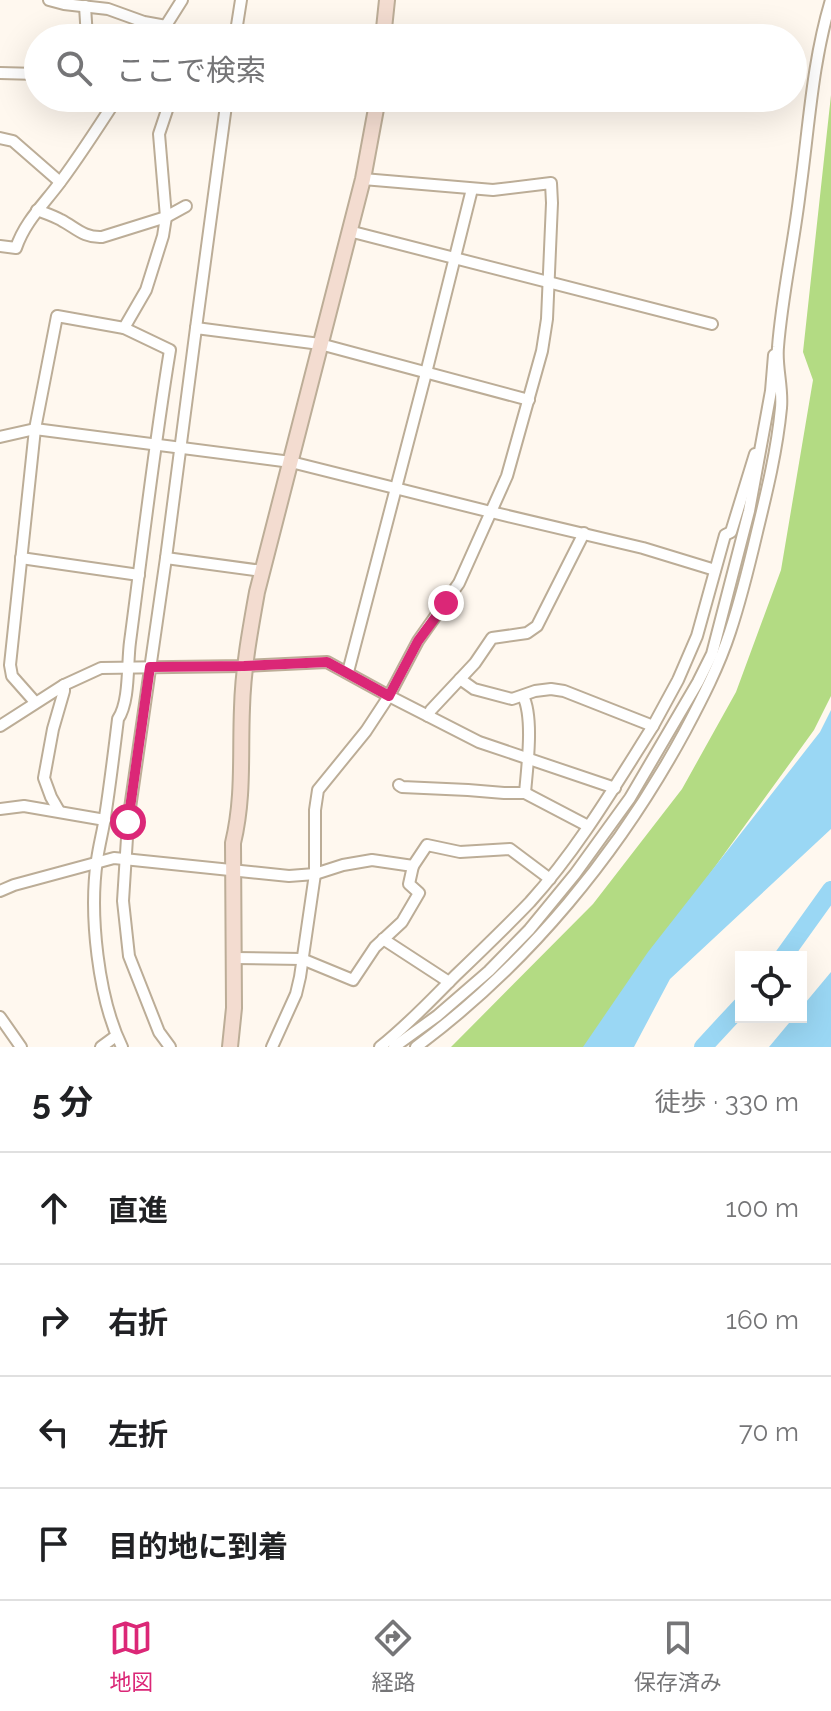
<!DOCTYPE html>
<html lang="ja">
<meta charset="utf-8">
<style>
:root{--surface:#fff;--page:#f2f2f2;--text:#202124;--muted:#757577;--line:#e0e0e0;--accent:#db2777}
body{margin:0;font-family:Raleway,"Noto Sans JP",sans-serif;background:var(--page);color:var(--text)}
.controls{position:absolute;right:24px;bottom:24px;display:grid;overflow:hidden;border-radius:0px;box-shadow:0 8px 32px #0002}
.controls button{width:72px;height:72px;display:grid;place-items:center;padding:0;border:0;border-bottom:2px solid var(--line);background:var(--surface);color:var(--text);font:40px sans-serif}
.stop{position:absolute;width:24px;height:24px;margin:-18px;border:6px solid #db2777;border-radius:50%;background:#fff}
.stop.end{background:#db2777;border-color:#fff;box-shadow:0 2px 8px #0008}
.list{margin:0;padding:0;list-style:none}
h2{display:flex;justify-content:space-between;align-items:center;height:104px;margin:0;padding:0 32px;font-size:34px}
h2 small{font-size:26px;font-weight:400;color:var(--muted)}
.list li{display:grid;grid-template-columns:52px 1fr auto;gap:24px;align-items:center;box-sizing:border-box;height:112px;padding:0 32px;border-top:2px solid var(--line)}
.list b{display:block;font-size:30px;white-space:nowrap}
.list em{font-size:26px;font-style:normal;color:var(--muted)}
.icon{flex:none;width:44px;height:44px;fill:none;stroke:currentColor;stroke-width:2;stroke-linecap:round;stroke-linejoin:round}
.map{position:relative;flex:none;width:831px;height:1047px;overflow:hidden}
.search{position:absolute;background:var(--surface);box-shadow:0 8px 32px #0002;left:24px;right:24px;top:24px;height:88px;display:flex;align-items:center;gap:20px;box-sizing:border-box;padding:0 28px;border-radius:44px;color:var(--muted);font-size:30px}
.sheet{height:552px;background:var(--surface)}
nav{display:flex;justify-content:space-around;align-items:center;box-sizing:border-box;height:112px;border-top:2px solid var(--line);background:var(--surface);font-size:22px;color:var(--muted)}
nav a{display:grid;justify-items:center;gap:4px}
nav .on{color:var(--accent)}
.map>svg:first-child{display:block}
.green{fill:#b3db83}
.water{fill:#9ad7f4}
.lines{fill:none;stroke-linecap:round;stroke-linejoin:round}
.river{stroke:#9ad7f4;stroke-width:18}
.street-casing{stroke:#bcad97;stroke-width:14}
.secondary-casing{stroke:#bcad97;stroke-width:18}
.street{stroke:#fff;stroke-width:10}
.secondary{stroke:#f3dcd0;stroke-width:14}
.route{stroke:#db2777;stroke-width:10}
</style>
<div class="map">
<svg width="831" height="1047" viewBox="0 0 831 1047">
<rect width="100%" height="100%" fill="#fff8ef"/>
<path class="green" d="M831 95V696L814 730 657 947 593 1047H451L593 904 682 789 736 692 781 570 813 380 803 352Z"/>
<g class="water">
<path d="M831 710V829L670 979 634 1047H583L648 952 820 732Z"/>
<path d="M831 972V1047H769L794 1017H801V1008Z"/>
</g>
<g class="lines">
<g class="river">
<path d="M783 957 831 890"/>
<path d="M703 1047 741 1006"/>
</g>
<defs>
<g id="street">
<path d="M49 0 64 4 108 9 144 22 166 26"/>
<path d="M85 6 87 38"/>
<path d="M158 38 182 0"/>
<path d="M235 38 241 0"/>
<path d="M0 73 38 74"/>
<path d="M171 98 159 134 166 217 186 206"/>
<path d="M0 138 13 141 60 182"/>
<path d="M37 210C45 213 54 216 61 220 76 228 84 238 102 237L166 217 163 236 146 290 124 328"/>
<path d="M349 231 712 324"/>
<path d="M0 246 16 248C25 221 45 203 61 181 81 154 99 126 117 98"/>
<path d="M196 328 227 98"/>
<path d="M0 437 35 429 291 462 491 512 643 548 715 570"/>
<path d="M21 558 139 575"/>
<path d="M166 558 128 822 123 901 129 956 159 1032 170 1047"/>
<path d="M262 571 166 558 196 328 320 344 529 400"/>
<path d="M348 672 426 373 472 189"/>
<path d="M523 696C534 718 527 768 525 793"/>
<path d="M35 702 12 676 10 665 35 429 57 316 124 328 170 350C154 447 143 544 130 642 127 664 130 701 118 719 114 752 110 785 105 817 103 831 99 845 97 860 89 914 98 998 122 1047"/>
<path d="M428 716 431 710 475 663 492 638 527 633 537 626 584 533"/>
<path d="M0 726 64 685 101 668 244 666 327 662 389 696 479 742 615 788"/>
<path d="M653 726 678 680 697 636 725 535 731 532 755 454"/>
<path d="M399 785 402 787 468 790 504 793H525L588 826"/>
<path d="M0 809 24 806 105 820"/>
<path d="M59 811 51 797 44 778 53 729 64 691V685"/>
<path d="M0 891 14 885 114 858 289 876 315 874 343 865 372 860 413 866 427 845 460 852 510 849 550 879"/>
<path d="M383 939 449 982"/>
<path d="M233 958 302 959 353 980 375 947 402 922 419 893 409 884 413 866"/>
<path d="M0 1017 21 1047"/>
<path d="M101 1047 116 1036"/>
<path d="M272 1047 296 994 300 977 315 874V810L318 790 366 731 389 696 418 641 459 583 507 476 542 351 547 319 552 203 551 183 493 190 363 179"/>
<path d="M380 1047C409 1024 430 1001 456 975 481 951 506 927 530 902 578 849 615 786 653 726L564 691 551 689 535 691 512 699 474 689 460 679"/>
<path d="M394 1047 437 1016 489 971 529 930 575 874 630 798 698 682 712 654 749 511 771 391 774 355"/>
<path d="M416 1047C528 964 619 853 685 731 702 699 719 666 730 632 741 599 749 566 757 532 767 491 777 450 781 408 783 387 776 367 778 347 782 295 794 243 800 191 809 127 812 63 831 0"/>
</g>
<g id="secondary">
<path d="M383 38 387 0"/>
<path d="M230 1047 234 1008 233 843C244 797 240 755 242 708 243 669 250 631 257 592L363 179 378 98"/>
</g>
</defs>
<use href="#street" class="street-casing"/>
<use href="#secondary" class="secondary-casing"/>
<use href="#street" class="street"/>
<use href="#secondary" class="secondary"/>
</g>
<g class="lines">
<path class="route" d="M128 822 150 667 244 666 327 662 389 696 418 641 446 603"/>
</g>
</svg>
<div class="controls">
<button><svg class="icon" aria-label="locate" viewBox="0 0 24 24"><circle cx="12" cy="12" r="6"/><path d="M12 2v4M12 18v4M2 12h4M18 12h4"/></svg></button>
</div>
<div class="stop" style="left:128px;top:822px"></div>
<div class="stop end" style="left:446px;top:603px"></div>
<div class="search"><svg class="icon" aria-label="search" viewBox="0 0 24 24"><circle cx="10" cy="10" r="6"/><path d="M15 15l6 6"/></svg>ここで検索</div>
</div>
<section class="sheet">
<h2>5 分<small>徒歩 · 330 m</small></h2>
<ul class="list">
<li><svg class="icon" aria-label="ahead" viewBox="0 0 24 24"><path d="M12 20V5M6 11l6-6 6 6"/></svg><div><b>直進</b></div><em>100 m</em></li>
<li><svg class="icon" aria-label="right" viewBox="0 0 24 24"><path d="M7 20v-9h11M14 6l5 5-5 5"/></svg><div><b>右折</b></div><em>160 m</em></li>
<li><svg class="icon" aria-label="left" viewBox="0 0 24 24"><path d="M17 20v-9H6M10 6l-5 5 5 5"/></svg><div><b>左折</b></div><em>70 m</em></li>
<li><svg class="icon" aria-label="arrive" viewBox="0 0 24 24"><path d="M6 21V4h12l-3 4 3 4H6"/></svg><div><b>目的地に到着</b></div></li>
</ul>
</section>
<nav>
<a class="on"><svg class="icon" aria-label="map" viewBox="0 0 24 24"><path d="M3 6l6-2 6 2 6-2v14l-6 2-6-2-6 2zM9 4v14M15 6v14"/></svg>地図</a>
<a><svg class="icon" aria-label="directions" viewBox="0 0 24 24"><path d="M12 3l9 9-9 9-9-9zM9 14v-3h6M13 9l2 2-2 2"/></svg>経路</a>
<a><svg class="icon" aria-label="saved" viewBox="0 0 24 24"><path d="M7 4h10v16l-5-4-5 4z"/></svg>保存済み</a>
</nav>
